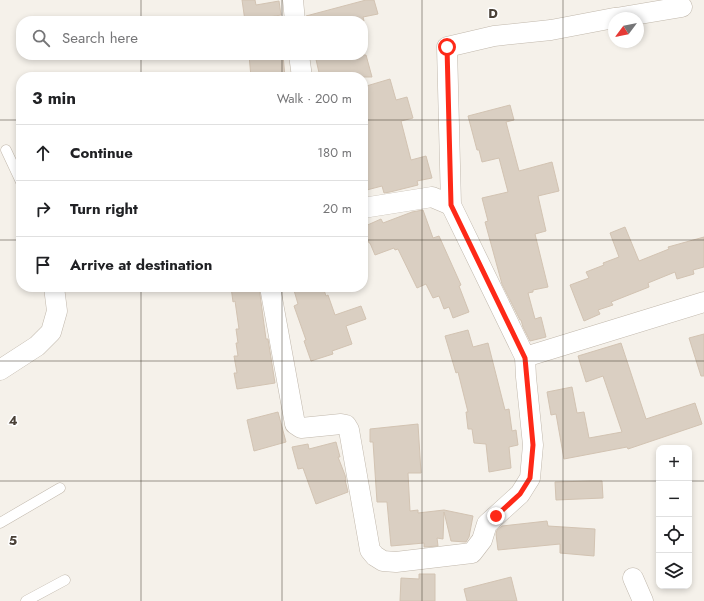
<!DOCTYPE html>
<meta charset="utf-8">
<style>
:root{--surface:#fff;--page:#f2f2f2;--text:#202124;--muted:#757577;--line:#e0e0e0}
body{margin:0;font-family:Jost,sans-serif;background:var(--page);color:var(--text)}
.controls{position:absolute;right:12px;bottom:12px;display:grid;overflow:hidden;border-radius:8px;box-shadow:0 2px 6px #0003}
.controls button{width:36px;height:36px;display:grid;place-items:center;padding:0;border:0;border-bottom:1px solid var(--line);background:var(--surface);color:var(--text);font:20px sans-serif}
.compass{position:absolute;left:608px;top:12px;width:36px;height:36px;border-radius:50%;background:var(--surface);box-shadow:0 2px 6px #0003;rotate:238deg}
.stop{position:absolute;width:12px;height:12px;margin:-9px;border:3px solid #fe2918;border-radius:50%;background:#fff}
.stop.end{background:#fe2918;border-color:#fff;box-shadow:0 1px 4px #0008}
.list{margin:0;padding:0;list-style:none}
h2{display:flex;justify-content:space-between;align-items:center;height:52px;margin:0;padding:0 16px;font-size:17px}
h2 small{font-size:13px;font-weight:400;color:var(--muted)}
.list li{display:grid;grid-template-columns:26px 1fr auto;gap:12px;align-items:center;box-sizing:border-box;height:56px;padding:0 16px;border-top:1px solid var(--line)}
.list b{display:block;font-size:15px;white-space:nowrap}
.list em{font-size:13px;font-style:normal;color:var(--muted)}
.icon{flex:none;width:22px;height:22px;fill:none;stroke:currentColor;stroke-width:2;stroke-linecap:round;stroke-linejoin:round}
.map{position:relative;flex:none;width:704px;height:601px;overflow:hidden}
.search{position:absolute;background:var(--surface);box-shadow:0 2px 6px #0003;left:16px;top:16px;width:352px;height:44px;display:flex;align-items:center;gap:10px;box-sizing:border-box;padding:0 14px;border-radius:16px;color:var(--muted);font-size:15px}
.panel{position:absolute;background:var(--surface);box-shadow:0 2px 6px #0003;left:16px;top:72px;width:352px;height:220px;border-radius:16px}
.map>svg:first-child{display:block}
.building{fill:#dacfc2;stroke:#d2c3b2}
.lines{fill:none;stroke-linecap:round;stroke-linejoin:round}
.lane-casing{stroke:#c1b8ac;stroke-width:11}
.street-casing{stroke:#c1b8ac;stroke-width:21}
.lane{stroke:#fff;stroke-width:10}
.street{stroke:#fff;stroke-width:20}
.route{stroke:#fe2918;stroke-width:5}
.grid{fill:none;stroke:#4a4138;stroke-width:1;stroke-opacity:0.55}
.grid-label{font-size:13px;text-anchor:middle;font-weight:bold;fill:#4a4138;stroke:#fff;stroke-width:3;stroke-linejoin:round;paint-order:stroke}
</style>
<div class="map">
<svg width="704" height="601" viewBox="0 0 704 601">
<rect width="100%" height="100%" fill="#f5f1ea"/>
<g class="building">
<path d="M242 0H255L256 5 279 1 281 15 245 21Z"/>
<path d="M366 0H374L378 14 363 17 364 21H306V16Z"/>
<path d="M249 55H283L285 77H251Z"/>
<path d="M315 55H366L372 77H320Z"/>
<path d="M390 79 396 100 407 97 413 118 401 121 411 160 426 156 432 178 417 181 418 185 390 192 384 193 382 186 363 191V87Z"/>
<path d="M510 105 514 120 506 122 519 171 552 162 559 191 538 196 546 231 535 234 548 287 533 290V292L528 293 535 319 541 317 546 337 530 341 523 327 521 320H520L502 284 485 222 488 221 482 198 508 192 499 158 482 162 479 150H477L468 116Z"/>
<path d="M423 210 433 238 439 236 461 285 459 286 469 312 453 318 449 307 444 309 439 296 433 298 426 284 417 288 398 249 395 250 394 248 375 255 370 243H369L368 240 363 242V227L381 219 383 223 412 212Z"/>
<path d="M625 227 639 261 669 249 668 247 704 237V267L693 270 694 274 677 279 675 272 648 283 649 287 611 302 613 305 598 310 600 314 584 321 570 285 589 278 586 272 604 265 603 263 619 257 610 233Z"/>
<path d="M231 287H259L266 339H268L275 383 237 389 234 373H237L234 356H238L236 343H238L236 329H239L235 301 233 302Z"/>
<path d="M293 287H323L326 296 328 295 335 315 361 306 366 319 346 326 352 344 332 351 333 354 311 361 304 341 306 340 294 306 298 304Z"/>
<path d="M468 330 473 347 488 343 505 410 509 409 512 431 516 430 518 445 509 447 511 468 489 472 486 444 474 443 472 429H468L466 412H468L458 372 456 373 445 336Z"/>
<path d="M704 334V376H701L689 338Z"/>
<path d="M621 343 646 419 695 403 702 424 628 449 627 447 564 459 556 414 551 415 547 392 572 387 577 413 584 412 589 438 622 432 603 376 586 382 578 356Z"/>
<path d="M278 412 286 442 254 451 247 420Z"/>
<path d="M418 424 421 473H408L410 511 418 510V513L444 510 473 516 469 537 466 542 451 541 444 512 443 539 437 538 438 546 424 547V543L391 546 387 502H377L373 442H370V429Z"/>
<path d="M336 442 340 457H338L345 475 346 480H345L348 492 316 504 303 468 298 469 292 447 308 444 309 449Z"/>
<path d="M590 481H602L603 498 556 500 555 482Z"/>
<path d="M547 521 548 526 595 529 594 556 560 553V544L498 550 496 534 497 530 502 526Z"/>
<path d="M419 574H435V601H400L401 578 419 579Z"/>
<path d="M511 577 517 601H467L464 589Z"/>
</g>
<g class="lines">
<defs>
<g id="lane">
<path d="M6 150 21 182"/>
<path d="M0 523 60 488"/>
<path d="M26 601 65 580"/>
</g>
<g id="street">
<path d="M293 0 295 21"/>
<path d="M616 18 682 7"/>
<path d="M299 55 302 77"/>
<path d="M363 208 432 197 451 205"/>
<path d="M270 287 295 424 301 428 341 424 346 425 349 430 370 550 375 556 383 561 396 562 472 553 482 540 487 524 520 494 530 478 533 445 526 377 525 357 451 205 447 47 494 36 551 30 614 18"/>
<path d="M525 357 704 302"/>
<path d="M0 370 37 346 51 332 57 311 54 287"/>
<path d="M633 578 643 601"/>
</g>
</defs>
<use href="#lane" class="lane-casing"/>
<use href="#street" class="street-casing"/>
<use href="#lane" class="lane"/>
<use href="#street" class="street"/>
</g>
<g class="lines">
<path class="route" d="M447 47 451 205 525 358 533 445 530 478 520 494 496 516"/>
</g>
<path class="grid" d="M141 0V21M282 0V21M422 0V601M563 0V601M141 55V77M282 55V77M0 120H21M363 120H704M0 240H21M363 240H704M141 287V601M282 287V601M0 361H704M0 481H659M689 481H704"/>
<g class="grid-label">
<text x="493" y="18">D</text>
<text x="13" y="425">4</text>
<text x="13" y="545">5</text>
</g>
</svg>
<div class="controls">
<button>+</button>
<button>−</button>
<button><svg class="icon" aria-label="locate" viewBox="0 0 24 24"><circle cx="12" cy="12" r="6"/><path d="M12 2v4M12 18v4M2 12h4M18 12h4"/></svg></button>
<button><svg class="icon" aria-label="layers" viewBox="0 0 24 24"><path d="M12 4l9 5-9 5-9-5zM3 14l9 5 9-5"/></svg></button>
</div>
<svg class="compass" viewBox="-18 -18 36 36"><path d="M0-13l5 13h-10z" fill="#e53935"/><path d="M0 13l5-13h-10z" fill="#757577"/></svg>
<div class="stop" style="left:447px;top:47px"></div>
<div class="stop end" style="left:496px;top:516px"></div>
<div class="search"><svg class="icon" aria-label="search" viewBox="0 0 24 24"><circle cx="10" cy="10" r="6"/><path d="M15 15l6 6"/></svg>Search here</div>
<section class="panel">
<h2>3 min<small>Walk · 200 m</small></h2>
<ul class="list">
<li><svg class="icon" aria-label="ahead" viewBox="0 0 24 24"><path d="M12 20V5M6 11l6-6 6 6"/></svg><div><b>Continue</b></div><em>180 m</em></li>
<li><svg class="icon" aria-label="right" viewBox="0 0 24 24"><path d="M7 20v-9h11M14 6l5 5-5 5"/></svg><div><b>Turn right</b></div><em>20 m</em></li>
<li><svg class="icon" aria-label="arrive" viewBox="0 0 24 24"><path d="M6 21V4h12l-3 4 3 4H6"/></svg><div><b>Arrive at destination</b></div></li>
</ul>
</section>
</div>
